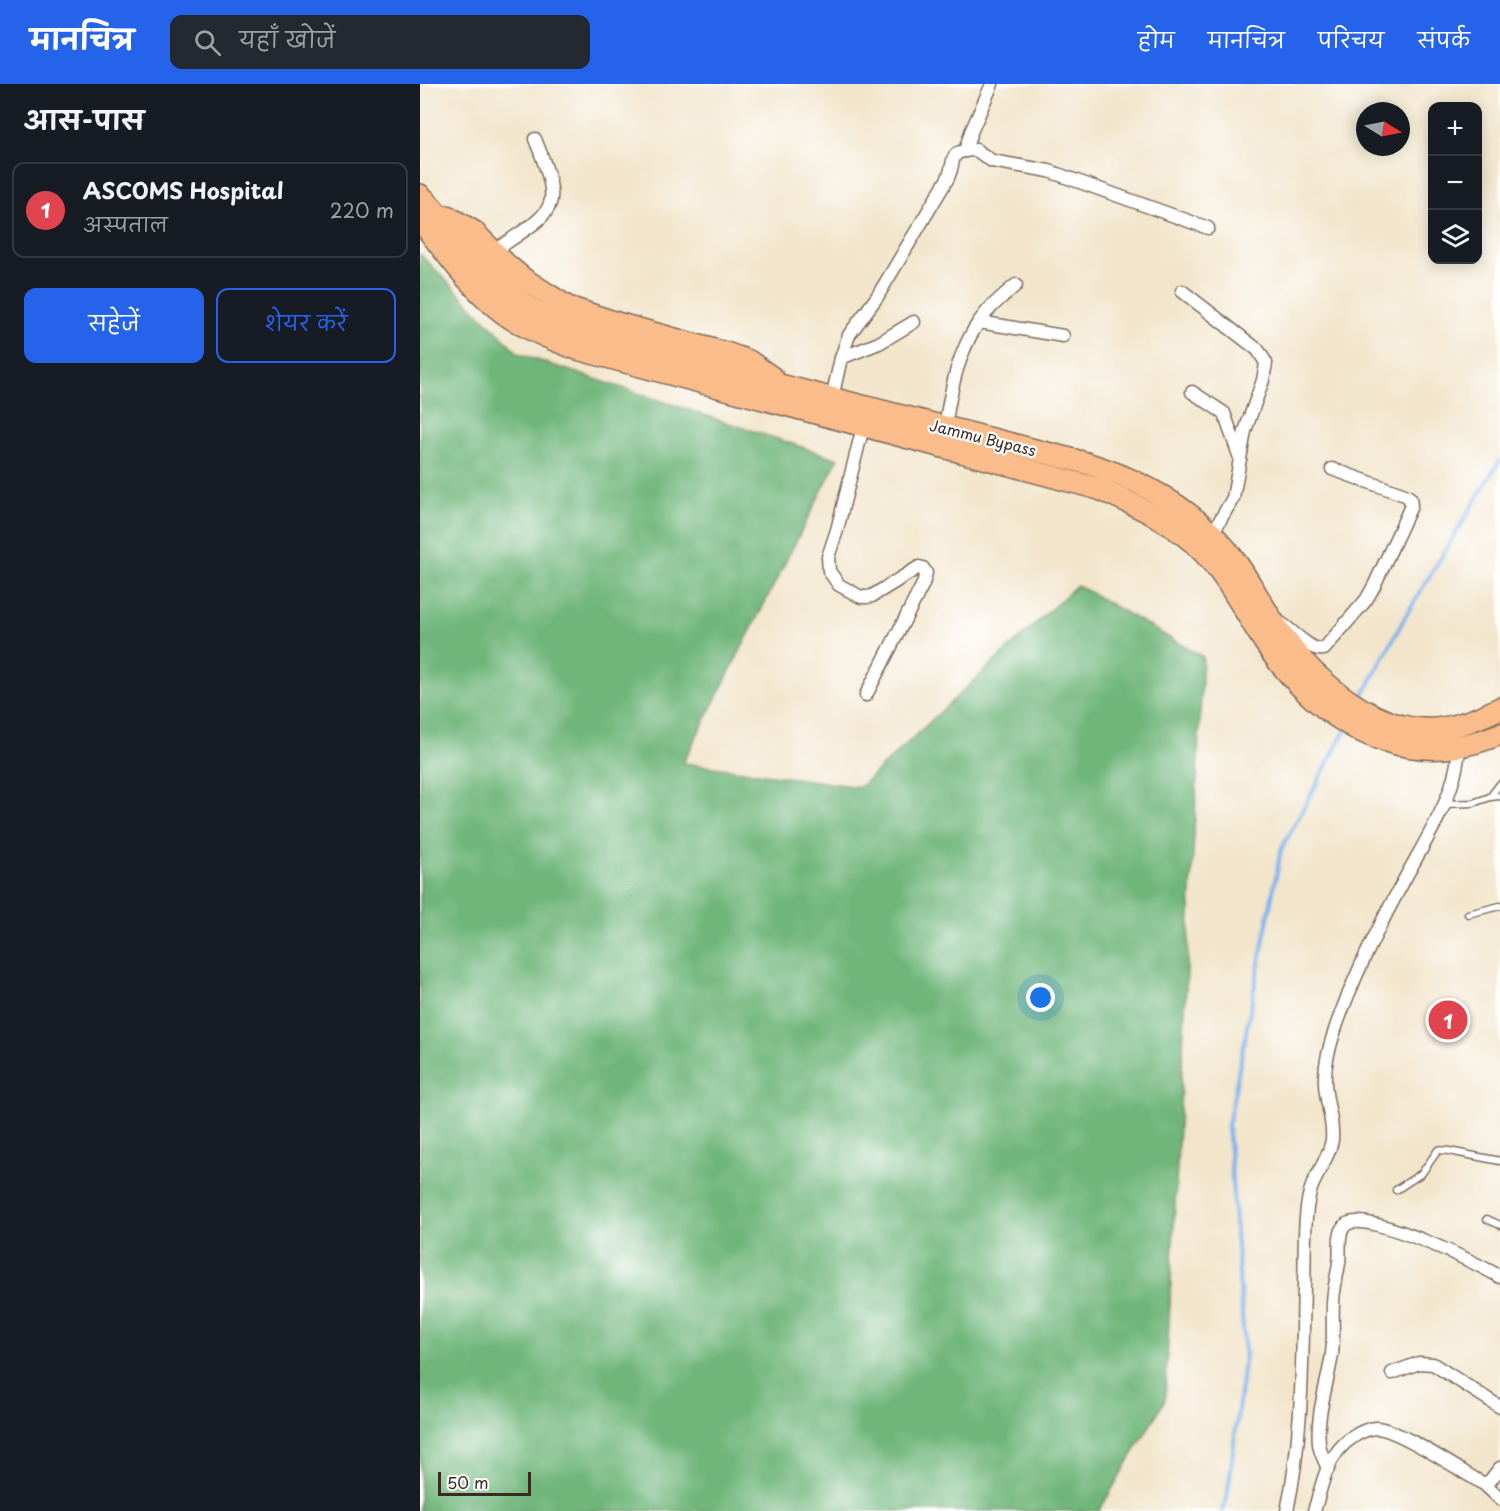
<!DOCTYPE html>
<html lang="hi">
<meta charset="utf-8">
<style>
:root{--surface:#171b24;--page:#242831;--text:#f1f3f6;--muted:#9ea1a6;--line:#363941;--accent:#2563eb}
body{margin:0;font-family:"Playpen Sans","Playpen Sans Deva",sans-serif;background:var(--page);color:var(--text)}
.controls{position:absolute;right:18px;top:18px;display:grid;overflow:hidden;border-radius:12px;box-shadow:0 3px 15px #0003}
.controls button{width:54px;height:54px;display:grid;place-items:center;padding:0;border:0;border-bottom:2px solid var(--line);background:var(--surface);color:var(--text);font:30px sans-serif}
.compass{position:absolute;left:936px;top:18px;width:54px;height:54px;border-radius:50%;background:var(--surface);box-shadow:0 3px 15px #0003;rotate:100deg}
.scale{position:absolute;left:18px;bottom:15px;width:93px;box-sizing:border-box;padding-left:6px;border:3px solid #3b2a1e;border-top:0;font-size:16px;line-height:21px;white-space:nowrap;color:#3b2a1e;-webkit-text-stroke:4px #fff;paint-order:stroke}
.you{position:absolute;left:621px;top:914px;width:21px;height:21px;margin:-15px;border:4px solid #fff;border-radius:50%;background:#1a73e8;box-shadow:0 0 0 9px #1a73e833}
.badge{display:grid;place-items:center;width:39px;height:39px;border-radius:50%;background:var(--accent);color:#fff;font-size:20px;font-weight:700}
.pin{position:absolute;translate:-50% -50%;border:3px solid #fff;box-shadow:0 2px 6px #0006}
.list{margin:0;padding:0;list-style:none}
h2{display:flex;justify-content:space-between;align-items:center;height:78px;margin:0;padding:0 24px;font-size:26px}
h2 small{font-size:20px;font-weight:400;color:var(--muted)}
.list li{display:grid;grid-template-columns:39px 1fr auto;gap:18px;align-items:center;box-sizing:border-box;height:96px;margin:0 12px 12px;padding:0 12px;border:2px solid var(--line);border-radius:12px}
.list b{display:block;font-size:22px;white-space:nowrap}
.list p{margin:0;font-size:20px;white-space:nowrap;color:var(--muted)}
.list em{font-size:20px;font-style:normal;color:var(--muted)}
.actions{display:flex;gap:12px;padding:18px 24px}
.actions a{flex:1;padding:14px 0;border:2px solid var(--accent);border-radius:12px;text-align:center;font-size:21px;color:var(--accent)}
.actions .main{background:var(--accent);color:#fff}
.icon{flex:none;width:33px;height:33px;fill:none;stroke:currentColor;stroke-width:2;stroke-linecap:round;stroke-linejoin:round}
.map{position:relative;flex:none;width:1080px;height:1427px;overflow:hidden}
header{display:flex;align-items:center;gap:36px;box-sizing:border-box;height:84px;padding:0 30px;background:var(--accent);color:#fff}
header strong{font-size:28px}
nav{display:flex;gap:33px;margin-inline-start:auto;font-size:21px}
.search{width:420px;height:54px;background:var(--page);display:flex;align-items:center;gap:15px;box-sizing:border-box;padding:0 21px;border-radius:12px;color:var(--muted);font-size:22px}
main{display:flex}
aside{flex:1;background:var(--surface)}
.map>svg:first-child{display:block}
.forest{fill:#70b67a;stroke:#56704c;stroke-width:1.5}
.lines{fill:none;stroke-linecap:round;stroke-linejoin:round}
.stream{stroke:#7fb4ed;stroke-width:4}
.lane-casing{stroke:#7b6b5b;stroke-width:9}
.street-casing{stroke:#7b6b5b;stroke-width:15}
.highway-casing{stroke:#7b6b5b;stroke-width:24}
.lane{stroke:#fff;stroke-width:6}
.street{stroke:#fff;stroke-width:12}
.highway{stroke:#f9bc8a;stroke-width:21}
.labels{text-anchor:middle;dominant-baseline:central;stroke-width:4.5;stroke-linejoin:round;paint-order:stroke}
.street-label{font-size:15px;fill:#3b2a1e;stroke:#fff}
</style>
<header>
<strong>मानचित्र</strong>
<div class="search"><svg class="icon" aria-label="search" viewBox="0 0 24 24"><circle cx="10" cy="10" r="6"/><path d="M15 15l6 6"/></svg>यहाँ खोजें</div>
<nav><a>होम</a><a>मानचित्र</a><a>परिचय</a><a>संपर्क</a></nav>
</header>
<main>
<aside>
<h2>आस-पास<small></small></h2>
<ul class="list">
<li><span class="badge" style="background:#e0444e">1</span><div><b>ASCOMS Hospital</b><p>अस्पताल</p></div><em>220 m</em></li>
</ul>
<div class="actions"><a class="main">सहेजें</a><a>शेयर करें</a></div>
</aside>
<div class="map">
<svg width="1080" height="1427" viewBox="0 0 1080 1427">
<rect width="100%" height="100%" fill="#fff"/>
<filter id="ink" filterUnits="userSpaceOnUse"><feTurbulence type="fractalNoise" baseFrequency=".0167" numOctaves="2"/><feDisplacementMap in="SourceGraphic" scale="12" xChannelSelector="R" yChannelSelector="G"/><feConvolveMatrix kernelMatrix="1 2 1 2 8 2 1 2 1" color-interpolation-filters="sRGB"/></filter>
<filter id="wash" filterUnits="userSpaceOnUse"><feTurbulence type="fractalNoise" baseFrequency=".008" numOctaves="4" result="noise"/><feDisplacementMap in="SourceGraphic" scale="24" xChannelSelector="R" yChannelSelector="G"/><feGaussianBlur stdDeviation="1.35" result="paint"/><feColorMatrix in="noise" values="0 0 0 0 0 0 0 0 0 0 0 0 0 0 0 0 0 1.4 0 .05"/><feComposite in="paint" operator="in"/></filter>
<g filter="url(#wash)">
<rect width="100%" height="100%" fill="#f2e5cb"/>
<path class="forest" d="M0 170 99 270 418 375 263 679 440 703 657 501 783 573 745 1316 679 1427H0Z"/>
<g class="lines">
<g class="stream">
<path d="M940 617 985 533 1080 376"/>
<path d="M802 1427 807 1415 825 1270 808 1042 861 766 926 645"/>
</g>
</g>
</g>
<g filter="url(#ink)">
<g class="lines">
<defs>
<g id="lane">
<path d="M1070 713 1080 700"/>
<path d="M1024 720 1053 719 1070 713 1080 712"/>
<path d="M1048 830 1080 822"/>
<path d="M976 1106 1002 1089 1018 1066 1029 1067 1080 1077"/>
<path d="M1067 1135 1080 1141"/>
</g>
<g id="street">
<path d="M545 67 551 48 572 0"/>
<path d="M74 167C135 125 145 129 115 55"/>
<path d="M762 207 838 266 846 279 843 296 825 347 813 414 792 450"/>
<path d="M559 238 643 252"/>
<path d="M421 274 459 259 494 238"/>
<path d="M772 308 804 329 820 374"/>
<path d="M412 314 421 274 429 251 457 213 528 94C537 74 526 67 556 66L572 77 629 87 788 144"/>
<path d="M443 343 417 446 408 473 409 487 419 501 441 513H447L452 512 499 483 503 484 506 489 503 500 446 611"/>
<path d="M525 343C531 304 539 261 565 230 574 219 585 210 596 201"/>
<path d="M859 538C872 545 890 568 904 565L946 516 954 502 991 422 990 414 985 411 912 385"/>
<path d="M972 1289 999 1279 1013 1280 1080 1323"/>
<path d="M908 1385C905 1377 900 1369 899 1360 896 1330 908 1299 912 1270 914 1253 912 1237 913 1220 913 1206 917 1193 919 1179 921 1168 916 1147 927 1140 949 1127 1058 1179 1080 1193"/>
<path d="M1063 1399 1080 1415"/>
<path d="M867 1427C883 1353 882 1276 884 1201 885 1178 884 1155 886 1133 887 1122 888 1112 892 1102 899 1086 909 1073 912 1056 914 1036 905 1017 905 998 904 979 911 957 917 940 934 892 958 844 982 800 1005 756 1039 709 1039 658"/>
<path d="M894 1427C900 1409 904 1386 915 1371 923 1358 941 1345 956 1344 977 1344 1041 1387 1062 1399L1069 1398 1080 1384"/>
</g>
<g id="highway">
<path d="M0 111C34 143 58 187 97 215 124 235 157 246 188 257L666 379C712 393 757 416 792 450 823 479 840 521 865 555 898 599 957 649 1015 645 1038 643 1060 634 1080 624"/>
<path d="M27 132 53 147 87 181 104 195 148 223 197 239 306 269 329 277 353 294"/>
<path d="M0 136C26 169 52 206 86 231 108 246 132 256 157 265L679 405C716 421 756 439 784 469 818 505 835 553 868 589 924 653 997 685 1080 650"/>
</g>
</defs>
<use href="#lane" class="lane-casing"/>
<use href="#street" class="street-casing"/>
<use href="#highway" class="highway-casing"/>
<use href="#lane" class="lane"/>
<use href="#street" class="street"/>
<use href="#highway" class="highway"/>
</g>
</g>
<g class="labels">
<g class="street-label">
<text transform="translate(563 353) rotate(14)">Jammu Bypass</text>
</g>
</g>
</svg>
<div class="controls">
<button>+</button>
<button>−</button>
<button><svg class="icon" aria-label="layers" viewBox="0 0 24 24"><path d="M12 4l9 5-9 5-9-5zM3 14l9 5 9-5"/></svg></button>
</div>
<svg class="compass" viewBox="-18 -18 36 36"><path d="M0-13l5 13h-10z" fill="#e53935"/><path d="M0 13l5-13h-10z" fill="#9ea1a6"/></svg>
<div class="scale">50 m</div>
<div class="you"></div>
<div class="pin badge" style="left:1028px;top:936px;background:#e0444e">1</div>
</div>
</main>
